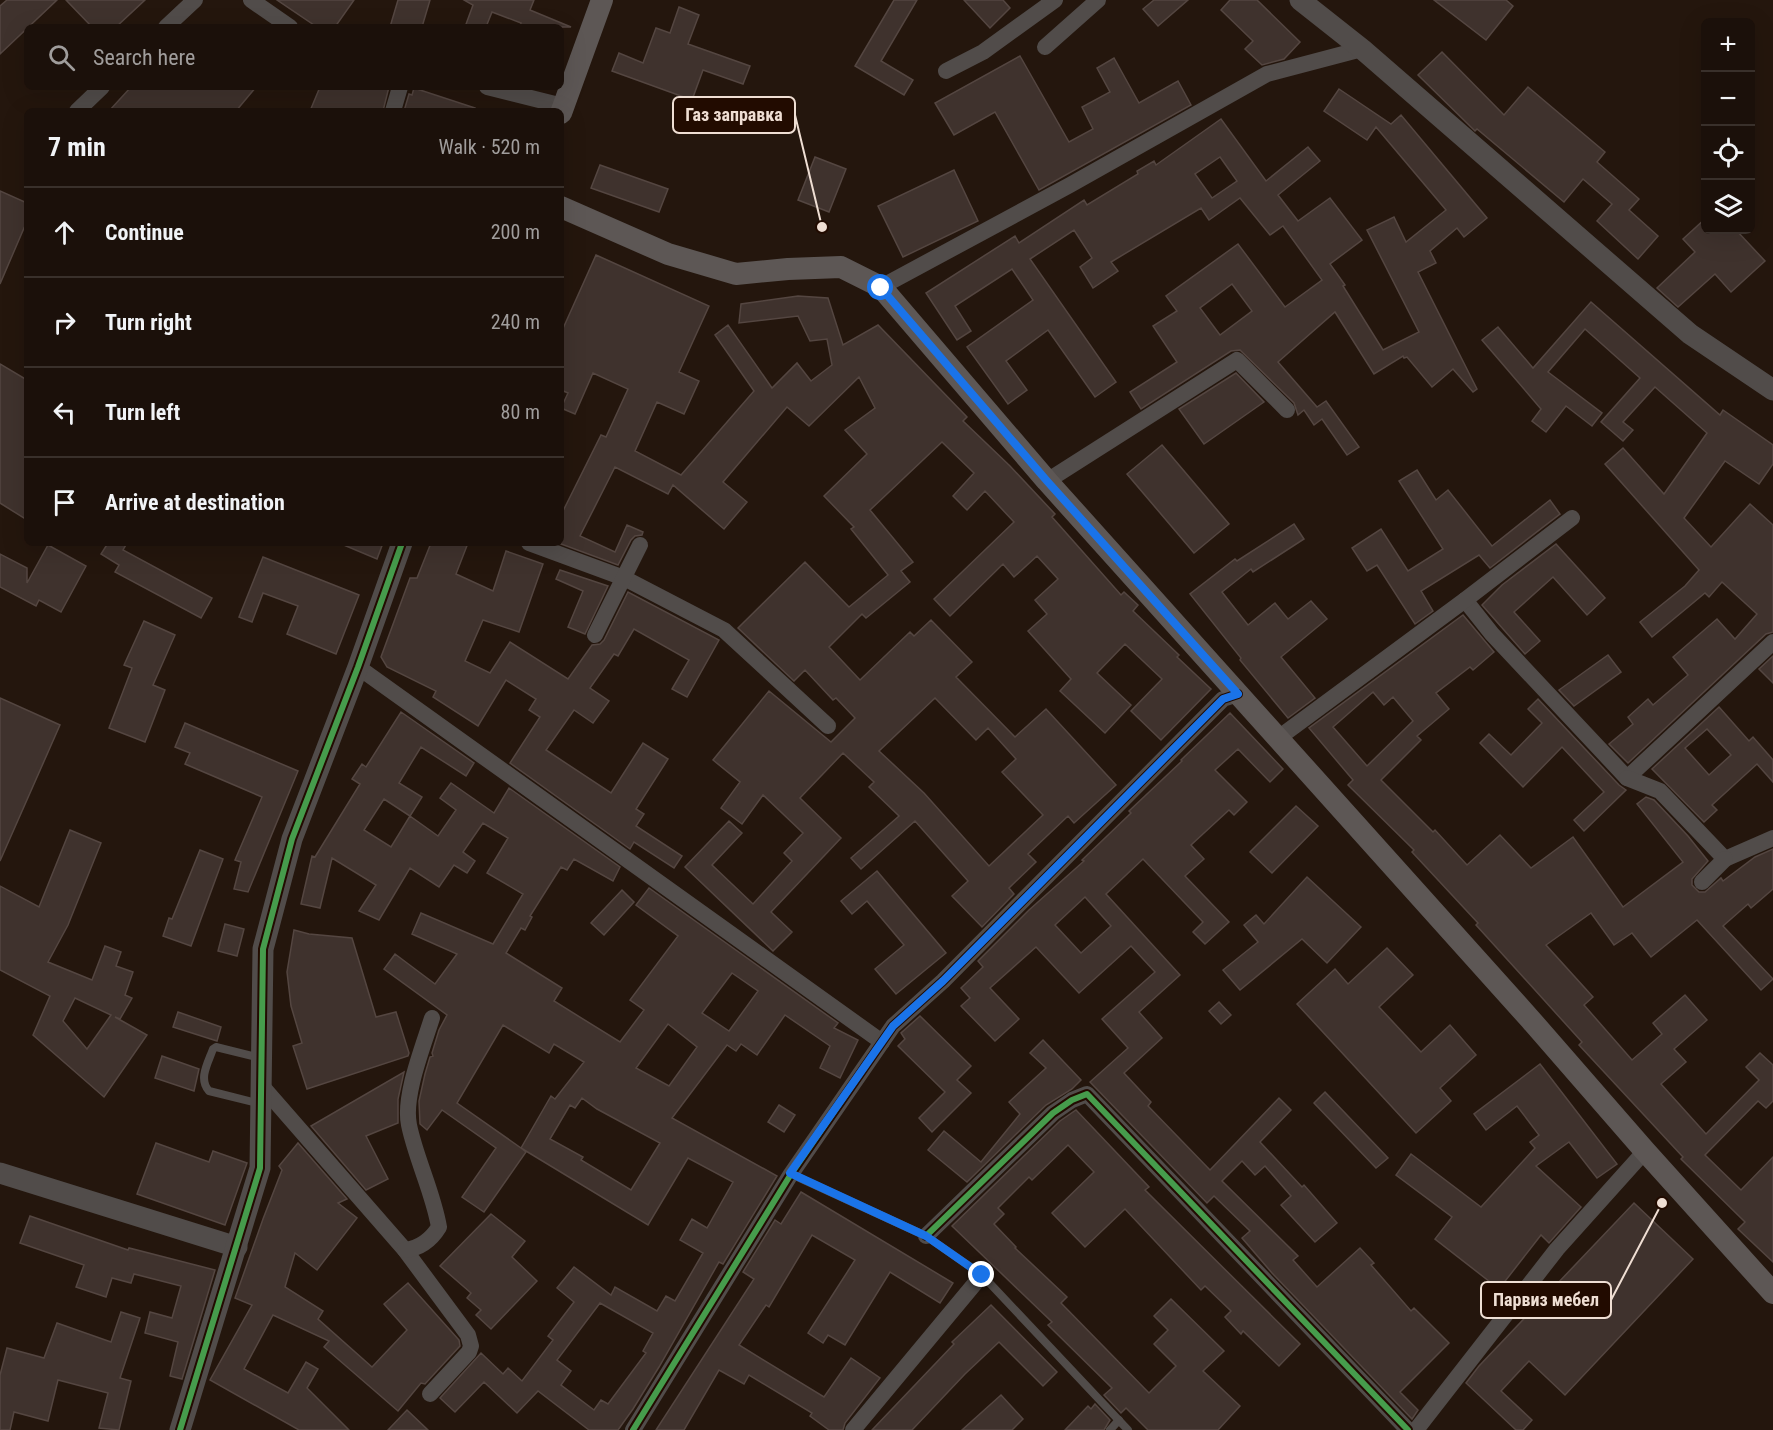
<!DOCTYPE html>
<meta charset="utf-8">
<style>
:root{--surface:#1b100a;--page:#281e18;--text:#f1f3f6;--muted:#a09d9c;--line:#39302b}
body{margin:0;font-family:"Roboto Condensed",sans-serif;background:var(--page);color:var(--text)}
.controls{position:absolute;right:18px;top:18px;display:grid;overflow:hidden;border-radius:9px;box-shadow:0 6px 24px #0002}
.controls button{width:54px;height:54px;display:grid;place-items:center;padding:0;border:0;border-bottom:2px solid var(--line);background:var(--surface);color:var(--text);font:30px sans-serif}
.stop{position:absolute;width:18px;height:18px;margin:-14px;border:4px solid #1a73e8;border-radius:50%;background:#fff}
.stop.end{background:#1a73e8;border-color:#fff;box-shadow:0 2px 6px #0008}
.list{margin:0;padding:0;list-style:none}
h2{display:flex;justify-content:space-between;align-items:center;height:78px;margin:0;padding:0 24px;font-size:26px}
h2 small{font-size:20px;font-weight:400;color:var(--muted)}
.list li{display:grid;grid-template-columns:39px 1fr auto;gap:18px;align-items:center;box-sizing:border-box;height:90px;padding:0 24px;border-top:2px solid var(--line)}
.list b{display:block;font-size:22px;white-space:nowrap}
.list em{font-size:20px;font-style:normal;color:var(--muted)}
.icon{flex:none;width:33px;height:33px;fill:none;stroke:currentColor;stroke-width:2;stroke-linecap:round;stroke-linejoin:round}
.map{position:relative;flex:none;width:1773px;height:1430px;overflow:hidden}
.search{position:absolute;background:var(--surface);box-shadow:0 6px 24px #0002;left:24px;top:24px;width:540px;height:66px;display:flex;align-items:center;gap:15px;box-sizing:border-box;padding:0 21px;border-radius:9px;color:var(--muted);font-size:22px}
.panel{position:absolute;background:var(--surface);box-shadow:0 6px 24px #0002;left:24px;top:108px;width:540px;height:438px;border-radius:9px}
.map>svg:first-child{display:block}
.building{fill:#3f322d;stroke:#544641;stroke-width:1.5;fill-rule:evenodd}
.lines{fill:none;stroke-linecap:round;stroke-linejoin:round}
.service{stroke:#514c4a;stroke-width:8}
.minor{stroke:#514c4a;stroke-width:16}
.tertiary{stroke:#514c4a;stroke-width:21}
.secondary{stroke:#5d5755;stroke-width:22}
.cycleway-casing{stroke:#220b00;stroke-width:10}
.cycleway{stroke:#469c4c;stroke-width:6}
.route{stroke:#1a73e8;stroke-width:8}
.leader{fill:none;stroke:#efded3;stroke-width:2}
.callout-dot{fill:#efded3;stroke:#220b00;stroke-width:2}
.callout{fill:#220b00;stroke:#efded3;stroke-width:2}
.callout-label{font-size:18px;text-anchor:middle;font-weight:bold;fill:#efded3}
</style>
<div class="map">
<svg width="1773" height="1430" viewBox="0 0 1773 1430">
<rect width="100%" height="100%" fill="#24160d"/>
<g class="building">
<path d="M7 0H57L0 54V6Z"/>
<path d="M66 0H145L116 27H92Z"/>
<path d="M277 0H354L335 27H317Z"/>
<path d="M398 0H430L422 27H390Z"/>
<path d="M464 0H534L530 10 571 27H520L521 23 492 12 486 27H465L473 5Z"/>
<path d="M894 0H917L881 61 913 80 904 95 855 66Z"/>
<path d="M964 0H1003L1010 8 990 28Z"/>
<path d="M1154 0H1188L1158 26 1143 9Z"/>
<path d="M1230 0H1257L1300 42 1284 59 1262 65 1245 49 1253 41 1221 10Z"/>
<path d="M1434 0H1506L1513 6 1486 40Z"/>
<path d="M679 7 699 15 688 44 750 66 743 84 703 70 692 100 612 71 619 53 643 63 656 28 670 33Z"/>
<path d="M1442 52 1504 115 1528 87 1605 152 1597 162 1639 199 1629 210 1658 236 1638 259 1597 221 1612 204 1583 179 1564 202 1477 129 1475 131 1418 75Z"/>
<path d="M1020 56 1069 142 1093 129 1082 107 1110 92 1097 68 1114 58 1139 103 1178 81 1191 105 1039 190 995 112 954 135 935 103Z"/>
<path d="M131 87H256L236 111H109Z"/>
<path d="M320 87H389L383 111H310Z"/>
<path d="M414 88 475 108 474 111H404L409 94 412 95Z"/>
<path d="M1339 89 1391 124 1401 115 1487 218 1464 237 1457 228 1430 251 1436 263 1418 272 1477 389 1473 392 1453 369 1432 387 1407 357 1404 358 1403 356 1374 374 1335 312 1278 362 1317 407 1326 401 1359 447 1347 455 1322 419 1314 425 1304 410 1298 415 1294 403 1240 350 1231 351 1141 409 1130 392 1177 362 1153 326 1177 311 1166 296 1238 244 1285 307 1322 280 1283 226 1270 235 1240 198 1209 220 1201 208 1111 262 1118 271 1093 288 1080 267 1092 258 1074 230 1030 259 1116 382 1095 397 1048 330 1006 361 1027 390 1008 404 967 347 1033 300 1012 269 955 306 971 331 957 340 926 293 1015 236 1019 243 1084 200 1087 205 1138 174 1137 171 1154 161 1156 165 1221 119 1266 181 1308 147 1320 161 1278 195 1298 221 1330 198 1362 240 1330 264 1345 285 1343 286 1383 350 1419 332 1367 230 1394 217 1406 242 1446 210 1376 127 1367 140 1324 111ZM1220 157 1237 181 1212 198 1195 174ZM1232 284 1252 311 1220 335 1200 308Z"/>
<path d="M815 157 846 169 829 212 798 200Z"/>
<path d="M600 165 668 189 659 212 591 188Z"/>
<path d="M954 170 978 221 903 257 878 206Z"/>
<path d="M0 191 27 203V221L0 284Z"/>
<path d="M1706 218V230H1736L1765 261 1731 292 1715 274 1678 307 1657 288 1695 252 1683 239Z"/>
<path d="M596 255 709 306 679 372 699 381 684 414 657 402 635 451 681 475 754 391 715 335 728 325 772 388 797 363 811 381 832 365 827 339 810 341 798 316 739 323 741 304 798 296 828 298 843 345 878 325 967 417 963 421 1010 466 1055 514 1052 517 1121 595 1124 592 1138 605 1133 611 1179 655 1177 657 1211 689 1161 740 1131 711 1162 679 1125 644 1097 673 1131 705 1105 733 1060 691 1071 679 1028 631 1047 614 1035 600 1058 579 1037 556 1014 577 1003 564 950 616 934 599 1014 522 985 491 967 510 953 496 974 473 942 442 870 510 913 562 901 571 910 582 866 618 862 614 829 647 860 680 910 632 914 636 931 620 972 662 956 677 1015 737 1046 709 1116 785 1074 823 1068 816 1028 854 1036 862 1009 888 1014 894 982 927 952 896 968 881 915 821 861 869 851 858 899 816 869 787 874 782 843 753 800 798 841 838 771 912 792 932 773 951 685 867 729 821 742 833 712 865 753 904 792 861 784 853 803 833 763 795 742 824 721 808 740 782 713 760 769 691 831 742 855 718 836 698 833 700 805 670 794 681 738 628 805 562 849 607 888 575 851 529 854 527 824 496 867 454 845 430 875 408 859 377 809 426 787 407 723 482 747 502 724 529 673 485 668 494 615 467 580 536 615 552 627 525 643 532 642 535 635 536 631 540 618 565 561 544V515L601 435 606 437 628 389 593 373 575 414 561 408 568 393 561 390V333ZM935 698 976 740 988 728 1016 759 1002 772 1043 815 989 866 924 793 879 751Z"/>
<path d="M1591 302 1720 415 1723 410 1773 445V464L1759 484 1725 461 1684 518 1711 547 1750 504 1773 525V632L1766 634 1628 763 1609 744 1633 724 1628 717 1648 699 1653 705 1688 675 1673 657 1717 619 1735 639 1757 614 1722 582 1709 597 1705 593 1652 637 1640 622 1685 586 1699 570 1605 464 1623 448 1664 494 1707 433 1655 387 1623 422 1633 430 1623 441 1601 422 1640 378 1585 329 1548 372 1602 413 1592 426 1566 406 1546 432 1532 421 1541 409 1482 340 1498 327 1533 368Z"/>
<path d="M0 364 27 380V520L0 503Z"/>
<path d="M1236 373 1264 402 1204 444 1179 409Z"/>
<path d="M1162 445 1229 524 1194 553 1127 474Z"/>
<path d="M1417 470 1436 500 1448 490 1492 546 1550 500 1560 514 1490 568 1479 555 1421 591 1433 611 1415 624 1377 565 1367 571 1352 548 1381 529 1408 571 1443 549 1399 481Z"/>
<path d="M1294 524 1304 539 1253 572 1251 569 1222 592 1248 625 1275 603 1288 619 1311 601 1327 619 1281 657 1315 698 1288 718 1240 660 1241 658 1190 594 1235 559 1237 561Z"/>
<path d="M108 543H127L123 550 212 598 201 618 115 572 119 565 101 554Z"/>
<path d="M339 543H383L377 559Z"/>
<path d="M431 543H468L456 574 493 591 506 551 543 564 519 632 483 620 465 661 490 673 510 642 568 679 592 645 600 644 604 640 628 592 719 640 687 697 672 689 689 660 634 629 618 656 614 654 590 688 609 701 593 723 574 710 546 750 611 793 643 743 668 759 636 809 644 814 636 826 682 856 674 868 634 842 630 849 510 763 540 717 529 710 536 699 506 680 478 726 433 697 436 691 387 667 381 657 410 578H417Z"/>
<path d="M1556 544 1605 598 1587 615 1553 577 1514 612 1540 641 1525 654 1482 605 1502 585Z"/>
<path d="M48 545 86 566 61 612 39 600 36 606 0 587V554L27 568V583Z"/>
<path d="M263 557 359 595 336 654 287 634 298 606 263 593 252 622 239 617Z"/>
<path d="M560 570 608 586 585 634 568 627 583 591 556 579Z"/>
<path d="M1463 615 1494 652 1473 670 1470 667 1436 693 1449 709 1417 736 1421 740 1381 780 1433 832 1435 830 1467 865 1500 835 1531 868 1573 837 1623 907 1683 862 1637 804 1646 797 1654 800 1688 836 1708 861 1692 879V885L1699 892H1705L1721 878 1723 881 1755 857 1773 849V889L1751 908 1748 904 1723 926 1773 979 1761 990 1697 920 1651 957 1632 933 1614 945 1591 913 1546 945 1593 997 1584 1005 1632 1060 1662 1034 1653 1023 1685 995 1707 1020 1674 1049 1686 1062 1661 1084 1706 1134 1759 1080 1746 1067 1760 1053 1773 1065V1101L1766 1108 1758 1101 1705 1155 1741 1190 1773 1157V1262L1738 1229 1745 1222 1681 1159 1683 1157 1579 1045 1582 1042 1476 925 1478 923 1412 852 1414 850 1348 785 1353 780 1309 728ZM1373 692 1384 705 1393 697 1413 721 1367 766 1333 727Z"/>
<path d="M144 621 175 635 153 685 165 690 145 742 109 728 132 668 124 665Z"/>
<path d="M1608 655 1621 672 1574 706 1559 690Z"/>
<path d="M1773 656V683L1759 669Z"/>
<path d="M0 698 60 725 0 861Z"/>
<path d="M1538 699 1619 785 1626 790 1584 831 1574 820 1604 792 1562 747 1523 787 1480 743 1489 734 1511 755 1542 723 1528 709Z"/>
<path d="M1719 707 1749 741 1753 737 1773 760V782L1757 764 1712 805 1717 810 1704 822 1652 769ZM1707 729 1731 755 1709 775 1685 748Z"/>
<path d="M401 712 474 763 466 776 421 747 399 783 422 797 410 816 438 836 456 810 440 798 451 783 494 813 509 788 620 867 613 881 574 859 567 870 561 867 530 916 532 917 525 930 521 928 506 953 562 988 554 1001 620 1042 644 1010 630 1000 678 936 636 905 649 888 838 1023 834 1028 858 1040 840 1078 820 1068 830 1046 785 1015 757 1055 741 1044 736 1051 727 1045 672 1118 777 1176 723 1264 719 1262 659 1367 633 1409 618 1430H589L538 1391 517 1413 484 1382 455 1412 440 1398 481 1353 503 1374 508 1368 522 1381 553 1340 548 1336 574 1302 557 1288 574 1267 611 1295 615 1287 657 1311 666 1296 675 1301 703 1253 680 1240 692 1219 707 1228 733 1182 688 1158 648 1225 521 1148 526 1152 484 1212 462 1197 496 1148 442 1110 427 1130 420 1124 419 1101 425 1074 430 1057 433 1056 432 1053 439 1030 447 1015 384 969 395 954 435 984 457 954 412 934 421 913 493 944 523 894 487 873 508 838 483 823 463 852 475 861 467 873 454 865 439 887 410 868 379 920 359 911 376 885 332 858 320 908 301 904 312 856 315 857 360 784 352 779 362 764 366 767ZM384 799 410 816 391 847 364 830ZM732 973 758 991 729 1031 702 1013ZM668 1024 697 1047 669 1086 636 1068ZM503 1025 549 1053 554 1044 584 1062 555 1099 551 1096 521 1148 457 1103ZM582 1098 597 1109 660 1143 631 1190 581 1160 583 1157 550 1139 570 1105 575 1108ZM600 1303 653 1333 643 1351 646 1353 608 1404 601 1400 594 1410 561 1385 571 1371 557 1360Z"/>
<path d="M1230 713 1283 769 1270 782 1238 749 1215 770 1247 802 1234 815 1229 810 1191 845 1204 859 1185 876 1229 922 1205 944 1193 932 1203 922 1143 859 1106 894 1180 975 1139 1012 1162 1038 1124 1073 1151 1102 1148 1106 1210 1170 1279 1098 1291 1110 1260 1142 1302 1187 1304 1185 1337 1223 1315 1242 1281 1205 1291 1196 1265 1166 1255 1175 1242 1161 1222 1181 1298 1256 1293 1260 1317 1287 1360 1248 1374 1263 1371 1265 1411 1311 1414 1308 1449 1343 1400 1392 1418 1410 1412 1419 1272 1273 1242 1238 1250 1231 1214 1196 1207 1203 1090 1082 1128 1048 1102 1019 1155 972 1131 946 1079 993 1036 947 990 988 1019 1019 995 1041 961 1006 970 998 961 988 983 967 978 961 1029 910 1084 861 1082 860 1131 813 1129 811 1182 761 1181 760ZM1085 897 1111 926 1081 953 1055 925Z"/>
<path d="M185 723 298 771 248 892 234 889 241 862 235 860 262 797 185 764 190 753 175 747Z"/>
<path d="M1296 806 1318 826 1272 873 1250 852Z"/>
<path d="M70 830 101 843 68 925 48 962 92 980 105 946 121 952 116 966 133 972 125 995 132 998 120 1019 115 1017 147 1035 104 1097 33 1035 50 996 0 970V886L39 907ZM75 998 111 1015 87 1049 63 1021Z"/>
<path d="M200 850 223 859 191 946 163 936 169 918 172 919Z"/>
<path d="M877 871 946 953 896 994 875 969 904 945 867 901 852 914 841 901Z"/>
<path d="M1307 877 1361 927 1327 963 1302 939 1240 990 1223 970 1258 942 1244 925 1256 915 1264 924Z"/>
<path d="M622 890 634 902 604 935 591 923Z"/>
<path d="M225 924 244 929 237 956 218 951Z"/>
<path d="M294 930 309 934 352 938 376 1017 396 1012 409 1053 408 1056 307 1089 293 1046 302 1043 291 1006 287 972Z"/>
<path d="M1387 948 1413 975 1379 1007 1421 1052 1450 1025 1476 1055 1440 1088 1451 1101 1416 1133 1297 1004 1335 969 1348 984Z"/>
<path d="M1219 1002 1231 1015 1221 1024 1209 1011Z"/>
<path d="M178 1012 221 1027 217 1041 173 1027Z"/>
<path d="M920 1016 971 1066 957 1080 971 1093 932 1132 919 1118 945 1092 898 1046 905 1039 901 1033Z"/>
<path d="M1043 1040 1081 1080 1072 1089 1046 1105 967 1182 928 1150 944 1131 981 1162 1020 1114 1009 1102 1046 1068 1030 1053Z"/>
<path d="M162 1056 199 1069 194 1091 155 1078Z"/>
<path d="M1540 1064 1617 1164 1597 1178 1569 1142 1536 1166 1581 1207 1549 1243 1541 1235 1499 1289 1435 1239 1452 1217 1396 1175 1411 1154 1481 1207 1535 1148 1530 1142 1539 1135 1517 1106 1486 1130 1474 1114Z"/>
<path d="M404 1072 398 1099V1123L366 1136 388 1179 366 1190 311 1126Z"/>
<path d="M1325 1092 1388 1158 1376 1168 1314 1103Z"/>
<path d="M779 1105 795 1115 784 1132 768 1122Z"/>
<path d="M1076 1110 1149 1187 1145 1190 1300 1344 1279 1366 1243 1331 1241 1334 1225 1317 1231 1311 1205 1286 1201 1290 1125 1209 1085 1247 1052 1213 1094 1172 1068 1145 1032 1180 1029 1177 998 1208 1004 1214 994 1224 1016 1247 1015 1248 1067 1297 1061 1303 1149 1393 1176 1366 1154 1344 1168 1330 1154 1316 1171 1299 1224 1351 1203 1371 1240 1406 1218 1430H1148L1126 1408 1121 1413 1104 1395 1112 1388 1048 1325 1052 1322 952 1226 1060 1121Z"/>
<path d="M156 1143 209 1162 213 1151 247 1163 225 1225 137 1194Z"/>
<path d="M298 1143 347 1199 338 1203 357 1218 317 1270 295 1253 285 1287 323 1311 318 1319 372 1367 407 1330 384 1304 408 1283 459 1340 460 1346 425 1384 421 1383 398 1411 324 1347 329 1341 273 1315 244 1369 288 1393 306 1362 318 1369 307 1388 349 1430H299L210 1380 252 1305 235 1298 263 1219 282 1170 279 1166Z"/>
<path d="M801 1192 953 1283 940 1303 890 1272 845 1345 828 1335 823 1343 808 1333 855 1260 812 1235 769 1307 766 1305 739 1345 824 1397 851 1358 880 1378 845 1423 843 1430H829L810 1416 812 1413 749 1375 744 1384 719 1370 684 1430H656L754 1279 743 1272 775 1220 781 1224Z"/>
<path d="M1634 1203 1693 1259 1565 1395 1529 1361 1501 1391 1532 1420 1523 1430H1516L1466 1383 1479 1366Z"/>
<path d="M491 1214 525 1241 512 1257 537 1281 491 1329 476 1315 481 1310 467 1298 471 1293 440 1266Z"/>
<path d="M30 1216 128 1250 129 1248 215 1270 182 1379 170 1376 178 1342 145 1333 150 1312 172 1318 181 1286 134 1274 131 1283 112 1278 106 1297 76 1287 84 1265 20 1243Z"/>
<path d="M991 1305 1057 1372 1043 1386 999 1342 965 1374 912 1430H872L954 1344 952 1342Z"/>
<path d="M121 1312 140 1318 120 1378 131 1381 119 1430 99 1428 108 1393 58 1380 48 1421 14 1412 10 1430H0V1375L7 1348 44 1358 57 1323 111 1342Z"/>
<path d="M1001 1395 1023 1419 1012 1430H962Z"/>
<path d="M1095 1404 1110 1420 1104 1430H1065L1088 1406 1091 1409Z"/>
<path d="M407 1410 428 1430H388Z"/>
</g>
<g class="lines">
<g class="service">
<path d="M261 1104 209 1091C198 1079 208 1063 213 1049L216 1047 261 1058"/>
<path d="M791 1174 926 1236 982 1275 1128 1430"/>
<path d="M1110 1430 1119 1420"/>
</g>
<g class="minor">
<path d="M251 0 290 27"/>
<path d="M166 27 195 0"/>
<path d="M1045 47 1098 0"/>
<path d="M946 71 983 52 1055 0"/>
<path d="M487 87 563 106"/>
<path d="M77 111 102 87"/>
<path d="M393 111 400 87"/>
<path d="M881 287 1070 185 1267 74 1362 49"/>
<path d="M1047 481 1237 360 1287 410"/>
<path d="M529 543 624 578 724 630 828 726"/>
<path d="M1465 600 1492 634 1627 778 1773 642"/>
<path d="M595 635 640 545"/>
<path d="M358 667 882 1042"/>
<path d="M1277 739 1465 600 1572 518"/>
<path d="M1627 778 1660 791 1725 859 1773 838"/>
<path d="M1702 882 1725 859"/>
<path d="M261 1085 405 1250 468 1335 471 1346 469 1352 430 1394"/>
<path d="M926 1236 1053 1113 1072 1100 1087 1094 1408 1430"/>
<path d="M405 1250C421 1248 431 1240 439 1227 433 1192 416 1159 409 1125 403 1096 423 1047 432 1018"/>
<path d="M633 1430 791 1174 893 1026 943 981 1223 699 1238 694"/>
<path d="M853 1430 982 1275"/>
<path d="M1416 1430 1557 1249 1645 1151"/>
</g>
<g class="tertiary">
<path d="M1300 0 1362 49 1690 334 1773 390"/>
<path d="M0 1173 237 1247"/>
<path d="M180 1430 260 1168 263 949 292 839 358 667 402 543"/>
</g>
<g class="secondary">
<path d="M561 113 602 0"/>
<path d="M561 207 668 254 736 274 788 269 841 267 881 287 1047 481 1530 1019 1645 1151 1773 1293"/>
</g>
<defs>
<g id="cycleway">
<path d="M926 1236 1053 1113 1072 1100 1087 1094 1408 1430"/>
<path d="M180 1430 260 1168 263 949 292 839 358 667 402 543"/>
<path d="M633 1430 791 1174 893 1026 943 981 1223 699 1238 694"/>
</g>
</defs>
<use href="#cycleway" class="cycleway-casing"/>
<use href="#cycleway" class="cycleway"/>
</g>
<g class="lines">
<path class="route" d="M881 288 1047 481 1238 694 1223 699 943 981 893 1026 790 1173 926 1236 982 1275"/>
</g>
<path class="leader" d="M822 227L795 115M1662 1203L1611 1300"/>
<g class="callout-dot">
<circle cx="822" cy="227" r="6"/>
<circle cx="1662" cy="1203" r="6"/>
</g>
<g class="callout">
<rect x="673" y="97" width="122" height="36" rx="6"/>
<rect x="1481" y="1282" width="130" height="36" rx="6"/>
</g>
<g class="callout-label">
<text x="734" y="121">Газ заправка</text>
<text x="1546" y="1306">Парвиз мебел</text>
</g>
</svg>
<div class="controls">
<button>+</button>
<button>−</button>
<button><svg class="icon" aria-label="locate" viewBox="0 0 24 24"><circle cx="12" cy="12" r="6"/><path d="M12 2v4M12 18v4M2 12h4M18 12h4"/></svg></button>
<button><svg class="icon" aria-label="layers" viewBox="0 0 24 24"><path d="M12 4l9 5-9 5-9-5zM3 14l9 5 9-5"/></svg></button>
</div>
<div class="stop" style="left:881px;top:288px"></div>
<div class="stop end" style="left:982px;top:1275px"></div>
<div class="search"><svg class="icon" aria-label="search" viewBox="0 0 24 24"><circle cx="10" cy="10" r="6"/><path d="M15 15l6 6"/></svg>Search here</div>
<section class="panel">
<h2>7 min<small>Walk · 520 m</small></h2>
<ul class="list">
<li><svg class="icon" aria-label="ahead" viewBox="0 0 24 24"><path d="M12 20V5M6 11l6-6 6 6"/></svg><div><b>Continue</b></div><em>200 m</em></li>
<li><svg class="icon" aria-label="right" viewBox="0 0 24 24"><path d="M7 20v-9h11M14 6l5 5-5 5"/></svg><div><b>Turn right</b></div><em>240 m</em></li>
<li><svg class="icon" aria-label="left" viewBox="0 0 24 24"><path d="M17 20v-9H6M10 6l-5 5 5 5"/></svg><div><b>Turn left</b></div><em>80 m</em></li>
<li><svg class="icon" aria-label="arrive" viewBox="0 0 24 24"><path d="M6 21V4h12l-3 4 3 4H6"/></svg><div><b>Arrive at destination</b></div></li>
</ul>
</section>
</div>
